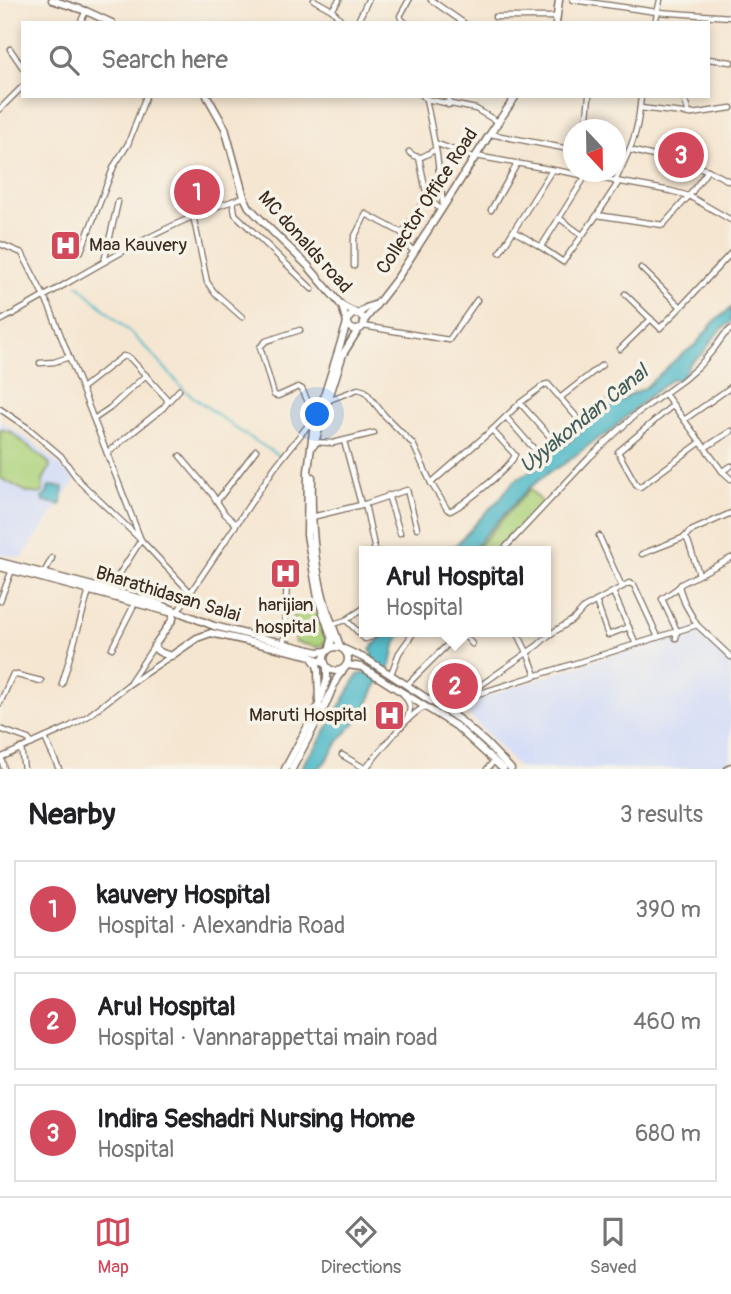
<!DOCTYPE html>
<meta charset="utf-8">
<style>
:root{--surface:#fff;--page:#f6f6f6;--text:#202124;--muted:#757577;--line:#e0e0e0;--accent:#d1495b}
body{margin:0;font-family:Pangolin,sans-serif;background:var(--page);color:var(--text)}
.compass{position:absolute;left:563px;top:119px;width:63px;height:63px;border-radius:50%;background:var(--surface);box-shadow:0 4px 10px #0003;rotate:158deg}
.you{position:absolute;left:318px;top:415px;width:24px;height:24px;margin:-18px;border:5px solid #fff;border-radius:50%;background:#1a73e8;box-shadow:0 0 0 10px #1a73e833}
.badge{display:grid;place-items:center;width:46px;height:46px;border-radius:50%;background:var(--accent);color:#fff;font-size:23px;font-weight:700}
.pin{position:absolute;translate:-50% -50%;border:4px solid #fff;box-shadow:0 2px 7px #0006}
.popup{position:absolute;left:359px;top:546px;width:192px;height:91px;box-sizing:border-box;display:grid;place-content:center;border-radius:0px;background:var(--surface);filter:drop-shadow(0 2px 5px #0005);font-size:23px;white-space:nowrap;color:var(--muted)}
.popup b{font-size:26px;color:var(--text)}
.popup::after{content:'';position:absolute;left:50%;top:100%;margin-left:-14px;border:14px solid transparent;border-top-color:var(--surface)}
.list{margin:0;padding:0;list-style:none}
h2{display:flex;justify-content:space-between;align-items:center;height:91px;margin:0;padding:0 28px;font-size:30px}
h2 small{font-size:23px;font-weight:400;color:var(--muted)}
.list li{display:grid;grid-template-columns:46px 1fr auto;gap:21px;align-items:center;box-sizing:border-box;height:98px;margin:0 14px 14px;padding:0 14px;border:2px solid var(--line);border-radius:0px}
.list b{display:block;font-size:26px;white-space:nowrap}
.list p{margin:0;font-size:23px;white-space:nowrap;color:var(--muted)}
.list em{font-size:23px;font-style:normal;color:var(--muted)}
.icon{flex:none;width:38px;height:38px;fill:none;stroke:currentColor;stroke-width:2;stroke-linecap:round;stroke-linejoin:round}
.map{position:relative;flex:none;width:731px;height:769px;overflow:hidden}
.search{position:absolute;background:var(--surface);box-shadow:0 4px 10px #0003;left:21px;right:21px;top:21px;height:77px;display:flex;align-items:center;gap:18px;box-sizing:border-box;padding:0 24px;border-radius:0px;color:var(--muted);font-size:26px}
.sheet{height:427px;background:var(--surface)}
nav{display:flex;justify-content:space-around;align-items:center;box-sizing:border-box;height:98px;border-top:2px solid var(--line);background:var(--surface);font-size:19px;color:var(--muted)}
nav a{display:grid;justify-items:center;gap:4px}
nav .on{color:var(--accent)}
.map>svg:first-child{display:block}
.built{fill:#cfdafa}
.green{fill:#add27b;stroke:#747e4c;stroke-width:2}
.water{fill:#4cb8c7;stroke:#447172;stroke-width:2}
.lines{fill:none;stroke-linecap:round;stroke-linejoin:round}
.stream{stroke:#4cb8c7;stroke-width:2}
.minor-casing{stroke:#7c6c5d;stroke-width:7}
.major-casing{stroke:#7c6c5d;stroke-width:9}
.minor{stroke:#fff;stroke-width:4.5}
.major{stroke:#fff;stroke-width:6}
.labels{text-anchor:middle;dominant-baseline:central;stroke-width:7;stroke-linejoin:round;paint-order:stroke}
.street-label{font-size:19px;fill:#3b2a1e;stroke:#f7f3e8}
.poi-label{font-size:19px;fill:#3b2a1e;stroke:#f7f3e8;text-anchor:start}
.water-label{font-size:21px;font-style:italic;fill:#415c59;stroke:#f7f3e8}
</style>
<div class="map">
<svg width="731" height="769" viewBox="0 0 731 769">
<rect width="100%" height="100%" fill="#f7f3e8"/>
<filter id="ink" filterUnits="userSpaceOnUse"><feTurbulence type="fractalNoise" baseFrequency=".0143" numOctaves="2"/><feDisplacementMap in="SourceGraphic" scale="14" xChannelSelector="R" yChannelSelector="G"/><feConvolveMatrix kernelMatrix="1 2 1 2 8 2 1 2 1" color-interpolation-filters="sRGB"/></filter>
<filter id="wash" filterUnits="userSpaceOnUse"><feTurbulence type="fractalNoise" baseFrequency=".00686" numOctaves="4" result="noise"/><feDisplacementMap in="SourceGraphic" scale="28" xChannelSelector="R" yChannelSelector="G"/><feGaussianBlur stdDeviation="1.57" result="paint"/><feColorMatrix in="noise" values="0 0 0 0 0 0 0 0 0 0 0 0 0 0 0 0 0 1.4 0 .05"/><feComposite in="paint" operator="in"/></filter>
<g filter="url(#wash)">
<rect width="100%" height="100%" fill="#f5e6d1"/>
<g class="built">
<path d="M0 421 35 444 76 480 22 558 0 554Z"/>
<path d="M696 627 731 663V761L722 769H520L460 705Z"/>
</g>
<g class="green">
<path d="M0 429 11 432 50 464 49 469 43 480V492L39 494 27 492 0 478Z"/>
<path d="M530 489 543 503 497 551H474Z"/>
<path d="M313 603 327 639 322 646 316 647 295 642 293 604Z"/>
</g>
<g class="water">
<path d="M731 308V322L718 332 702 354 689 364C686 371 684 376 677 381L673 378 648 397 607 434 598 438 564 464 548 473 529 488 483 537 472 551H449C468 535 482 514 501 498V497L513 482 540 464 553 452 567 444 601 412 632 394 645 388 674 361 696 344 714 322Z"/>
<path d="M49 486 63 487 61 505 43 501 42 498 47 494Z"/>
<path d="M386 632H403L395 645 391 665 375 688 363 714 341 738 325 762 318 769H302L306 759 316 747 358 675C367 673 373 666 371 657L373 654 370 649Z"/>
</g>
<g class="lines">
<path class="stream" d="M78 285 133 335 156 358 184 390 238 430 281 457"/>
</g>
</g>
<g filter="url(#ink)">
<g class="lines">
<defs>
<g id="minor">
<path d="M314 0 332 10 344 23"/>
<path d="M431 0 464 23"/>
<path d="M573 0 657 12 731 17"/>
<path d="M332 10 339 0"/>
<path d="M495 17H557"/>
<path d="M80 23 86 11"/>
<path d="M357 23 368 0"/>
<path d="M406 23 402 20 400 16 409 0"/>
<path d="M655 23 660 0"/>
<path d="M10 49 23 68"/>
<path d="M708 59 731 62"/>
<path d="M423 96 426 99 437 155 443 205"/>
<path d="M683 96 689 113 692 114 731 108"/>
<path d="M426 99 476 109 498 122"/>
<path d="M448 105 450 96"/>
<path d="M640 108 691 114"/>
<path d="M0 109 23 86"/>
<path d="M587 117 589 96"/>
<path d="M490 134 574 150"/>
<path d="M435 143 475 158"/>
<path d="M409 152C420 162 425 155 436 149"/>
<path d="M476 156 671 191 689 196 731 220"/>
<path d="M419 157 427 197 441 210"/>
<path d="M616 161 623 162"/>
<path d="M708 170 731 182"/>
<path d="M615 182C622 165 632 148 636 130 639 119 640 107 641 96"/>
<path d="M618 183 597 215 663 225 689 196 708 170 630 150"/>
<path d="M233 201 235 214 312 289"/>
<path d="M491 210 517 164"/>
<path d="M193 215 207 282 214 292 242 317"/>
<path d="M559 218 582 235"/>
<path d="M514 231 541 247 563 262 597 215"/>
<path d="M402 233 409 247 414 251"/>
<path d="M0 244 22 253 50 308 141 540 190 592"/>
<path d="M541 247 585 177"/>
<path d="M81 251 114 166 128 144 146 96"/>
<path d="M500 252 552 170"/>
<path d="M104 262 118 202"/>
<path d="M354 266V238L366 214 402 233 427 197"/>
<path d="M641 268 681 307 731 253"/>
<path d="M625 294 660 328 681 307"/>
<path d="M0 321C80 278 157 225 244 197"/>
<path d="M363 326 449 340 477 300"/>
<path d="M300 330 266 341 260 347 274 395 278 396 298 387 302 389 315 417"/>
<path d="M620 349 651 319"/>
<path d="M40 363 54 362 69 357"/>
<path d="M82 388 123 356 130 358 167 399V403L163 408 107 453"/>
<path d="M665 394 722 471 731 479"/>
<path d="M560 398 602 365"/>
<path d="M329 400 358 389 365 391 384 415 413 444 431 483 492 430 520 403 544 385 548 384 581 422 632 380"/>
<path d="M168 402 179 390"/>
<path d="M520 403 553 440"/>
<path d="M673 405 618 452 637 486 640 487 701 442"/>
<path d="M0 409 28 428 61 456 80 482 141 540 108 592"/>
<path d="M506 417 534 449"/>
<path d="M94 419 110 408 146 375"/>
<path d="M684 420 731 387"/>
<path d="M344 441 361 504"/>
<path d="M312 442 333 443 374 433"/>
<path d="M706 447 731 431"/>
<path d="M180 456 212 494 225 514 236 524"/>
<path d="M722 471 731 466"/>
<path d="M431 483 447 509 450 511C465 504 510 468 515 455L492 430"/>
<path d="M388 495 400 533"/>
<path d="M217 501 256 450"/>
<path d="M365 504 375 551"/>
<path d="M312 517 365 504 407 490 417 528"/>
<path d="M599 536 622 587"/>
<path d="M685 537 689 532 731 513"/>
<path d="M502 551 590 457 635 415 683 380 699 366 714 349 724 335 731 329"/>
<path d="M642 554 685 537 688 541 699 574"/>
<path d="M44 573 52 558"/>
<path d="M613 592 636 644"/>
<path d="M0 601 12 570"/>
<path d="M596 601 608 635 629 627"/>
<path d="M178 611 275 467 317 414"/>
<path d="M346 620 365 639 371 637 380 632"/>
<path d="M333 624 346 620 364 608"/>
<path d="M697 625 685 604 679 587 681 584 731 558"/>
<path d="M462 632 472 644"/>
<path d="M517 632 527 652 536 675"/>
<path d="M676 638 677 631 662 599 679 587"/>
<path d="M284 644 287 579"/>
<path d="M112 648 135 603"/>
<path d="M391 674 399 653 414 632"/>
<path d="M130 682 154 646"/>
<path d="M62 684 89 591"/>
<path d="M407 685 460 632"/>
<path d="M403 694C411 704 412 709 406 720"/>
<path d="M464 697 538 645 549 635 574 619 584 608 629 583 634 585 658 637"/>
<path d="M0 703 13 674 41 681"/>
<path d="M447 712 456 703 468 697 697 625 731 657"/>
<path d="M0 729 28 739 32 744"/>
<path d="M45 738 59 769"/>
<path d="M21 748 24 769"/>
<path d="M342 755 366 769"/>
<path d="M1 757 4 769"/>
<path d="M0 758 67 728 88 716 128 685 171 656"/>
<path d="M365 769C378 754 409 713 425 707"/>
<path d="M487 769 494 761"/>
</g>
<g id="major">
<path d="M52 0 86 11 112 23"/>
<path d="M556 23 559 0"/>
<path d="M207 96 225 128 244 197 249 207 273 232 308 266 342 306 347 323 313 431 308 471 307 535 318 598 330 633 332 639 330 648"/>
<path d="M342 306 358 314 366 308 374 305"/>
<circle cx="356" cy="322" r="8"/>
<path d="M364 321 398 277 490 134 516 96"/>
<path d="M314 445 343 354 358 330"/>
<path d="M312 477C311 516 313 557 323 596 327 613 335 630 340 647"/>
<path d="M0 562 154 602 214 626 318 652 327 651"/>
<path d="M0 567 173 613V619L154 646C157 653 165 654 171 656L197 638 211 633 308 655 325 663"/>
<circle cx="336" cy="659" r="12"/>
<path d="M344 649 368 660 460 720 486 743 511 769"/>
<path d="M347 665 362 667 456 726 503 769"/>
<path d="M321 700 327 679V668"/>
<path d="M285 769 319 705 318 670 317 665 312 658"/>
<path d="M292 769 325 706 337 678 345 668"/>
<path d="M728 769 731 767"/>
</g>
</defs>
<use href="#minor" class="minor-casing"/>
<use href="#major" class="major-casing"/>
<use href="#minor" class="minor"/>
<use href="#major" class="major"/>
</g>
</g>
<defs>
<symbol id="hospital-square" viewBox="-11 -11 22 22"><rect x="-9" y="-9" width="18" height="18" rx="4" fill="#d1495b" stroke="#f7f3e8"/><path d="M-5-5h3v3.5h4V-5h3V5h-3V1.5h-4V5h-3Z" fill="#fff"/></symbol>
</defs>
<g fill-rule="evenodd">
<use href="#hospital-square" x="48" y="228" width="35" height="35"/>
<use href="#hospital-square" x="268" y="556" width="35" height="35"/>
<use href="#hospital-square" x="372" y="698" width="35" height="35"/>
</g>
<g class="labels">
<g class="street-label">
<text transform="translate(427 201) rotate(-57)">Collector Office Road</text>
<text transform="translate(305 242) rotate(48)">MC donalds road</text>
<text transform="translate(168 594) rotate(17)">Bharathidasan Salai</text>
</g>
<g class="poi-label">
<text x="89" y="245">Maa Kauvery</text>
<text x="286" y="605" text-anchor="middle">harijian<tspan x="286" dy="22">hospital</tspan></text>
<text x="367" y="715" text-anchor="end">Maruti Hospital</text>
</g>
<g class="water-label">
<text transform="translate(584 419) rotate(-39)">Uyyakondan Canal</text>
</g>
</g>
</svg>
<svg class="compass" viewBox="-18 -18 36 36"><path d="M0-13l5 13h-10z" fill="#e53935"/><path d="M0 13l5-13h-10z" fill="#757577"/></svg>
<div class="you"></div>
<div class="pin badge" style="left:197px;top:192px">1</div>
<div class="pin badge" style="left:455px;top:686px">2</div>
<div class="popup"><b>Arul Hospital</b>Hospital</div>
<div class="pin badge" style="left:681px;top:155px">3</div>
<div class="search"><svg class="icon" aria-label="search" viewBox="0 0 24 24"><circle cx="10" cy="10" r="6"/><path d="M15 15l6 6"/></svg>Search here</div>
</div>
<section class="sheet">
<h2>Nearby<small>3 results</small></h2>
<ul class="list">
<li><span class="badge">1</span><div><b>kauvery Hospital</b><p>Hospital · Alexandria Road</p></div><em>390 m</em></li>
<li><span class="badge">2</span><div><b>Arul Hospital</b><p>Hospital · Vannarappettai main road</p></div><em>460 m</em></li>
<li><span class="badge">3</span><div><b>Indira Seshadri Nursing Home</b><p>Hospital</p></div><em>680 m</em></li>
</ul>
</section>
<nav>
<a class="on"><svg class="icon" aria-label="map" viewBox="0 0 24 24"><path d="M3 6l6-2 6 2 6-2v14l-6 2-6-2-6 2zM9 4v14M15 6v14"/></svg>Map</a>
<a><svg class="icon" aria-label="directions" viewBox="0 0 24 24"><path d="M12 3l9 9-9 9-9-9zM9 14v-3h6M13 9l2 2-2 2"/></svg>Directions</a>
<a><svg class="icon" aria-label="saved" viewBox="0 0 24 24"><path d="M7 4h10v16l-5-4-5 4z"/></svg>Saved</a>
</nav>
